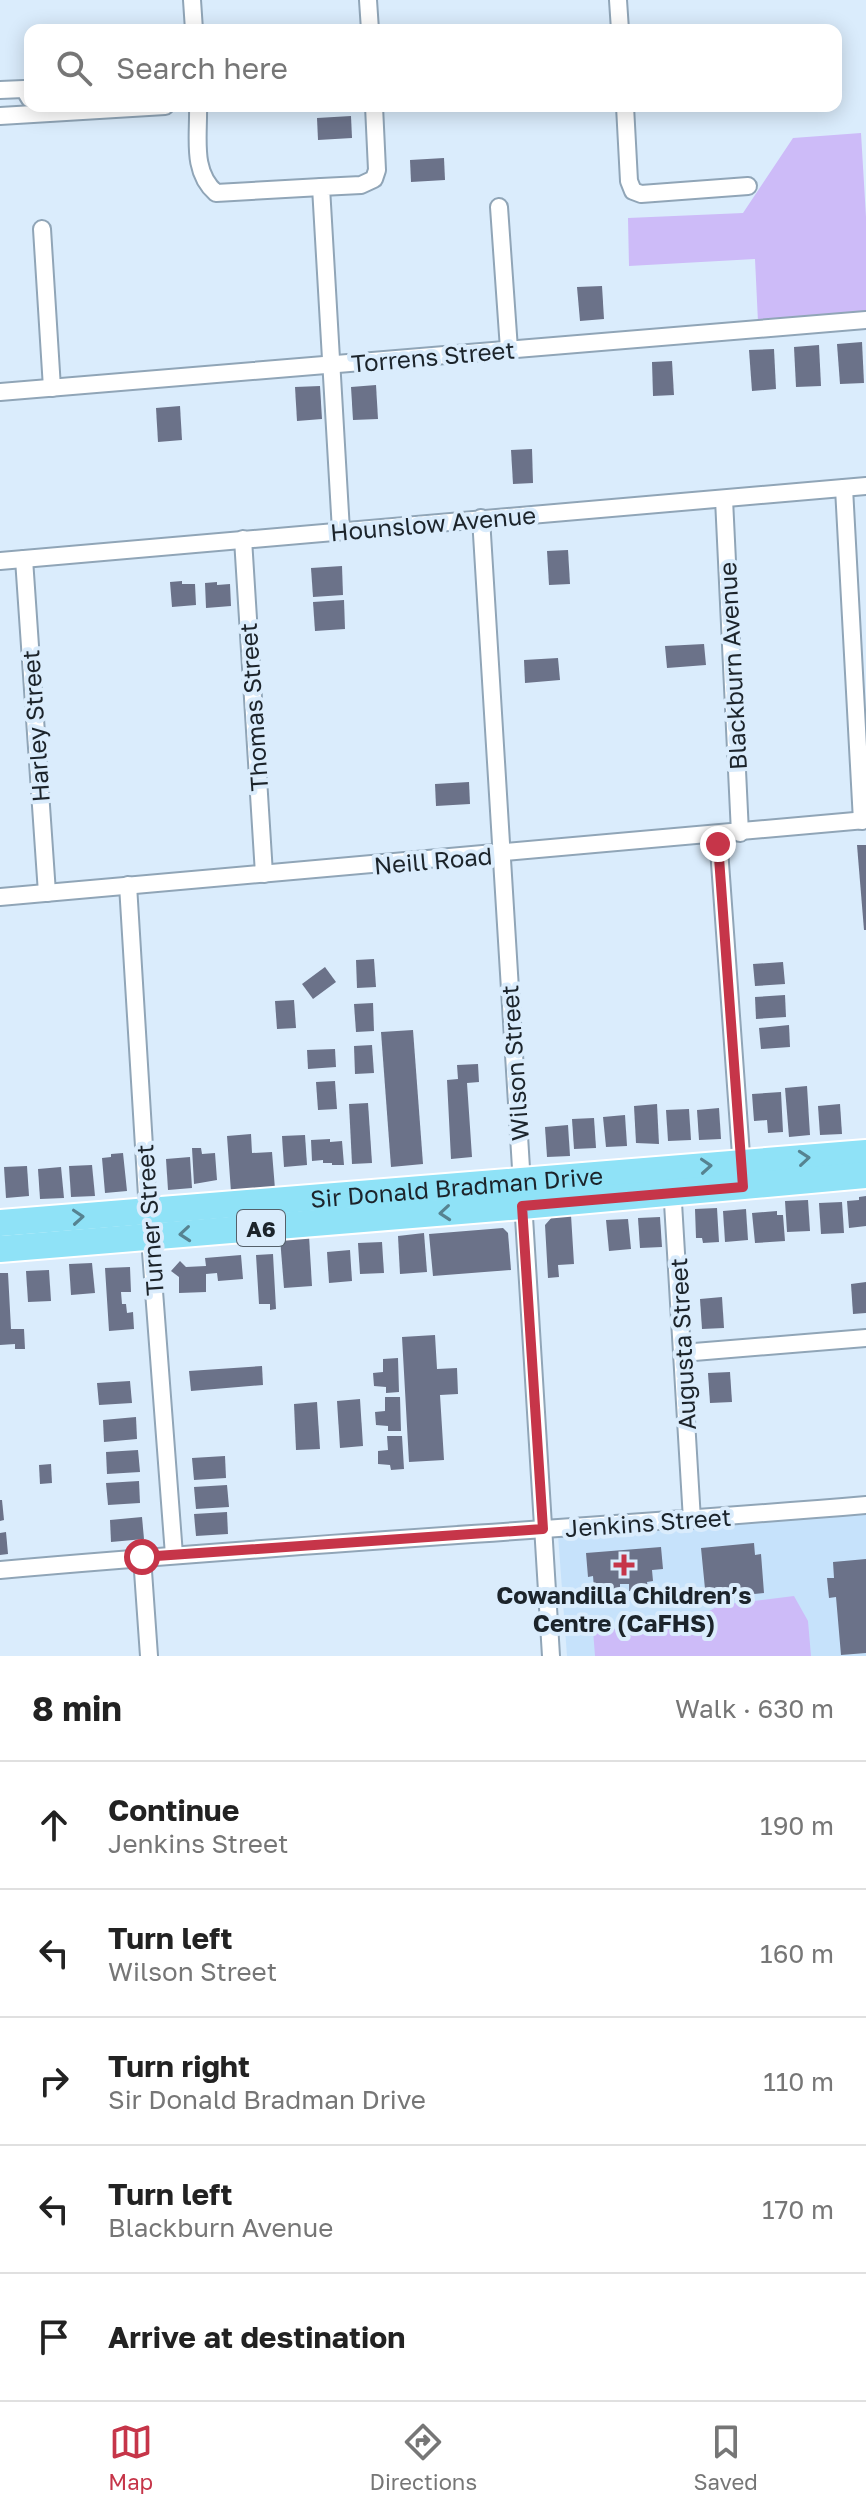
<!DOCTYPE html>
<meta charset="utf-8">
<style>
:root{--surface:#fff;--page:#f2f2f2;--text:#222;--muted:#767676;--line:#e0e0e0;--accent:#c63549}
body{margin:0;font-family:"Golos Text",sans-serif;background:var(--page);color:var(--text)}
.stop{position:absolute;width:24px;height:24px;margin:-18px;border:6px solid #c63549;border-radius:50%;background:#fff}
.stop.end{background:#c63549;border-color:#fff;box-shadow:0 2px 8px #0008}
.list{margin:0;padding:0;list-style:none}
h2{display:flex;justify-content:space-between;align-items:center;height:104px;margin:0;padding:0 32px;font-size:34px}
h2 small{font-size:26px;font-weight:400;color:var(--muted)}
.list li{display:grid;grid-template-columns:52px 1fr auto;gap:24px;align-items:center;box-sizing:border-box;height:128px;padding:0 32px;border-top:2px solid var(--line)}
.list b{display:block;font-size:30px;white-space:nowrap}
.list p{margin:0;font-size:26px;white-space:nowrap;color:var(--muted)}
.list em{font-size:26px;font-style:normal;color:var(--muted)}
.icon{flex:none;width:44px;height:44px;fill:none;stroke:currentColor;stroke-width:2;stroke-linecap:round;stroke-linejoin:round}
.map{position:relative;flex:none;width:866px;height:1656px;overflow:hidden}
.search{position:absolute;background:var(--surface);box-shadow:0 4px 20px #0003;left:24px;right:24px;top:24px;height:88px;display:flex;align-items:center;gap:20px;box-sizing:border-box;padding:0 28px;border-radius:16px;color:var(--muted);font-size:30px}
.sheet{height:744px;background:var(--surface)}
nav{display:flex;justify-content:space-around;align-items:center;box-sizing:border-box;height:112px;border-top:2px solid var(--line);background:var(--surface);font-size:22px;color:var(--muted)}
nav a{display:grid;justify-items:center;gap:4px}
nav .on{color:var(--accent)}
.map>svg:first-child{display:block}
.built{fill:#c6e2fb}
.green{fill:#cdbbf8}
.building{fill:#6b7289}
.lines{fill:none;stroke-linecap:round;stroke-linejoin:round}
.street-casing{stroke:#90a5b7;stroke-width:20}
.primary-casing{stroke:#fff;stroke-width:30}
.street{stroke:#fff;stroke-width:16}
.primary{stroke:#8fe2f7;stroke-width:26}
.oneway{stroke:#568391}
.route{stroke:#c63549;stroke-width:10}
.poi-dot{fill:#c63549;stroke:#daecfc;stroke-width:3}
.labels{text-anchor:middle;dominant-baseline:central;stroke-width:8;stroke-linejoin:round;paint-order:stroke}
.shield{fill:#daecfc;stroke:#55606a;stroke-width:2}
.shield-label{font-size:22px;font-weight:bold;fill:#1c242b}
.street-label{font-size:24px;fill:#1c242b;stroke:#daecfc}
.poi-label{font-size:24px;font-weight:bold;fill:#1c242b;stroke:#daecfc}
</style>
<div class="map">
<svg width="866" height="1656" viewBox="0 0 866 1656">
<rect width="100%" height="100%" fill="#daecfc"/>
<path class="built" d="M866 1514V1656H567L558 1535Z"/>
<g class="green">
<path d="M861 133 866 217V313L758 322 755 259 629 266 628 218 743 213 793 138Z"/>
<path d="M794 1596 808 1621 811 1656H595L593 1630 684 1625 720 1605Z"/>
</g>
<g class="building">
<path d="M836 49H838L840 74H836Z"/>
<path d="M317 106H347V108L317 110Z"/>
<path d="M351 116 352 138 318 140 317 118Z"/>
<path d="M444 158 445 180 411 182 410 160Z"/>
<path d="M602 286 604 319 580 321 577 287Z"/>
<path d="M862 342 864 383 840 384 837 344Z"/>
<path d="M819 345 821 386 796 387 794 347Z"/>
<path d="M774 349 776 389 752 391 749 350Z"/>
<path d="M672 361 674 395 653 396 652 362Z"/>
<path d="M376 385 378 419 353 420 351 387Z"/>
<path d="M320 386 322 419 297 421 295 387Z"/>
<path d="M180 406 182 440 158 442 156 408Z"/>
<path d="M532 449 533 483 513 484 511 450Z"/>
<path d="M568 550 570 584 549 585 547 551Z"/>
<path d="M342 566 343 595 313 597 311 568Z"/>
<path d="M182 581V584H195L196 605 172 607 170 582Z"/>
<path d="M217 582V585L230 584 231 606 206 608 205 583Z"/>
<path d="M344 600 345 629 315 631 313 602Z"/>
<path d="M704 644 706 665 667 668 665 646Z"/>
<path d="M558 658 560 680 525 683 524 660Z"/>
<path d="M469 782 470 804 436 806 435 784Z"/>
<path d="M857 845H866V930H864Z"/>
<path d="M374 959 376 987 357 988 356 960Z"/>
<path d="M783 962 785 984 755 986 753 964Z"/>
<path d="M325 967 336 982 313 999 302 984Z"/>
<path d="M785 995 786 1017 756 1019 755 997Z"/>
<path d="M294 1000 296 1028 277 1029 275 1001Z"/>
<path d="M373 1003 374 1031 356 1032 354 1004Z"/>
<path d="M789 1025 790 1047 761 1049 759 1028Z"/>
<path d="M413 1030 423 1164 391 1167 381 1032Z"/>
<path d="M372 1045 374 1073 355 1074 354 1046Z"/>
<path d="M335 1049 336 1067 308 1069 307 1050Z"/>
<path d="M478 1064 479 1082 467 1083 472 1157 451 1159 447 1080 458 1079 457 1065Z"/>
<path d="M335 1081 337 1109 318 1110 316 1082Z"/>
<path d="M807 1086 810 1135 789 1137 785 1088Z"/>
<path d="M781 1092 783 1132 768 1133 767 1120 754 1121 752 1094Z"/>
<path d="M368 1103 372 1163 352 1164 349 1104Z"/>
<path d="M657 1104 659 1144 636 1143 634 1106Z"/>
<path d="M840 1104 842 1134 820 1135 818 1106Z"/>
<path d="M719 1108 721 1139 699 1140 697 1110Z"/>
<path d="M689 1109 691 1140 668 1141 666 1110Z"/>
<path d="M625 1115 627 1146 606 1147 603 1117Z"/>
<path d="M594 1118 596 1148 574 1149 572 1119Z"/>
<path d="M568 1125 570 1156 547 1157 545 1127Z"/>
<path d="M251 1134 252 1153 272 1152 275 1189 231 1192 227 1136Z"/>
<path d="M305 1135 307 1165 284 1167 282 1136Z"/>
<path d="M330 1139V1142L342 1141 344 1165H332V1163H323V1160L312 1161 311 1140Z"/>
<path d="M192 1148H201L202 1154 215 1153 217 1180 194 1184Z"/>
<path d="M123 1153 127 1191 105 1193 102 1158 111 1157V1154Z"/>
<path d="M190 1157 192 1188 168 1190 166 1159Z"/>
<path d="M92 1165 95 1196 71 1197 69 1166Z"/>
<path d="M27 1166 29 1196 6 1198 4 1167Z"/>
<path d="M61 1167 64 1198 40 1199 38 1169Z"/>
<path d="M866 1196V1226L849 1228 847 1201 859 1200V1197Z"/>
<path d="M808 1200 810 1231 787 1232 785 1201Z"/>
<path d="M842 1202 844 1233 821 1234 819 1203Z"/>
<path d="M717 1208 719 1242 703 1243 702 1238H696L695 1209Z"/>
<path d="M746 1209 748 1240 725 1242 723 1211Z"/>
<path d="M777 1211V1215H783L785 1241 755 1243 752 1213Z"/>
<path d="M571 1215 574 1264 558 1265 559 1277 548 1278 545 1225 553 1216Z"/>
<path d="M660 1217 662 1247 640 1248 638 1218Z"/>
<path d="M628 1219 631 1249 609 1251 606 1220Z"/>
<path d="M503 1228 508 1233 511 1270 433 1276 429 1234Z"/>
<path d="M424 1233 427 1272 400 1274 398 1236Z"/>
<path d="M309 1236 312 1286 284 1288 280 1238Z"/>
<path d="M382 1242 384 1273 360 1274 358 1243Z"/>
<path d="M350 1250 352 1281 329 1283 327 1252Z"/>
<path d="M273 1254 276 1309 270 1310V1304H259L256 1255Z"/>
<path d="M241 1255 243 1279 218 1281 217 1273 206 1274V1292L179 1293V1277L171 1271 180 1261 186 1267 206 1266 205 1258Z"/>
<path d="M92 1263 95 1293 71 1295 69 1264Z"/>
<path d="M130 1267 131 1292H121L122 1304H126L127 1313 133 1312 134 1329 109 1331 105 1268Z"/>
<path d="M49 1270 51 1301 28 1302 26 1271Z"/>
<path d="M0 1273H8L11 1329H24L25 1349H15V1344L0 1345Z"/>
<path d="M866 1282V1313L853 1314 851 1284Z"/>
<path d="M722 1297 724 1328 702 1329 700 1299Z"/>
<path d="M435 1335 437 1369 457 1368 458 1394 440 1395 444 1460 409 1462 402 1337Z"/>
<path d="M398 1358 399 1392 386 1393V1387L374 1386 373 1373 383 1372V1359Z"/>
<path d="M262 1366 263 1385 191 1391 189 1371Z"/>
<path d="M730 1372 732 1402 710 1403 708 1373Z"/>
<path d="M130 1381 132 1403 99 1405 97 1383Z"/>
<path d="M385 1397H400L401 1431H388V1426L376 1425 375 1412 385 1411Z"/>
<path d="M360 1399 363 1446 340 1448 337 1401Z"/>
<path d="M317 1402 320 1449 296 1450 294 1404Z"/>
<path d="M136 1417 137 1439 104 1442 103 1420Z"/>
<path d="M387 1436H402L404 1469 391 1470 390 1465 378 1464V1451L388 1450Z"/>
<path d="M138 1450 140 1472 107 1474 106 1452Z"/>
<path d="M225 1456 226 1478 194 1480 192 1458Z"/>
<path d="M51 1464 52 1483 40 1484 39 1465Z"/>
<path d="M139 1481 140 1503 108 1505 106 1483Z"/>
<path d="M227 1485 229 1507 196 1509 194 1487Z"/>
<path d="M0 1500H2L4 1520 0 1521Z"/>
<path d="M227 1512 228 1534 196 1536 194 1514Z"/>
<path d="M142 1517 144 1539 111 1542 110 1520Z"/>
<path d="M6 1532 8 1554 0 1555V1533Z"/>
<path d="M754 1543 755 1555 761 1554 764 1593 706 1599 701 1548Z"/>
<path d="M661 1547 663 1569 652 1570 653 1581 647 1582 648 1589 629 1591V1584H620V1593L599 1594V1589H594L593 1576 588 1577 586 1553Z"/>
<path d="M866 1559V1653L841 1655 836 1597 829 1598 827 1578H834L833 1562Z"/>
</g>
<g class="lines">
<defs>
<g id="street">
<path d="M192 0 194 30"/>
<path d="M368 0 370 30"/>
<path d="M618 0 620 30"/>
<path d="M0 90 24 89 30 99"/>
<path d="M198 106C199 137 191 171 216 193L321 187"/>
<path d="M625 106 629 181 633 191 641 194 748 186"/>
<path d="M0 116 165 106"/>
<path d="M499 207 509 349"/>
<path d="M42 229 52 388"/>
<path d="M0 392 866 320"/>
<path d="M844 488 862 821"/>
<path d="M724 499 740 833"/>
<path d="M481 518 551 1656"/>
<path d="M341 531 321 187 361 185 374 179 377 170 374 106"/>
<path d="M243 539 264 874"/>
<path d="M24 559 47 893"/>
<path d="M0 561 866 486"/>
<path d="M718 835 742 1169"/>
<path d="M128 885 148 1212 174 1555"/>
<path d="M0 897 866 820"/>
<path d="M672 1186 692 1520"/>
<path d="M682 1353 866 1338"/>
<path d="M142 1557 149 1656"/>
<path d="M0 1570C288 1544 578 1529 866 1505"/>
</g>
<g id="primary">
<path id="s1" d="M0 1223 866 1153"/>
<path d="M0 1249 522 1206 866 1175"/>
</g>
</defs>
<use href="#street" class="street-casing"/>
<use href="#primary" class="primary-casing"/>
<use href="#street" class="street"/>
<use href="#primary" class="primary"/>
</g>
<defs><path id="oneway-chevron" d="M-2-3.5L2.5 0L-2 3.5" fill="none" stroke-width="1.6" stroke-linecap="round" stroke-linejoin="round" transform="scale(2)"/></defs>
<g class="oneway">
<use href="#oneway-chevron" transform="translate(804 1158) rotate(-5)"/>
<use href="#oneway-chevron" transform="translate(706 1166) rotate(-4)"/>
<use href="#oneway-chevron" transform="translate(445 1213) rotate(175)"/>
<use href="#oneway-chevron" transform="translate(78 1217) rotate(-4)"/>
<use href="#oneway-chevron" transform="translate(185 1234) rotate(175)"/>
</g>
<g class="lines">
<path class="route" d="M142 1557 543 1529 522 1206 743 1187 718 844"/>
</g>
<path class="poi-dot" d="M620 1553h8v8h8v8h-8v8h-8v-8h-8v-8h8z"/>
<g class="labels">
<rect class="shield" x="237" y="1210" width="48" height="36" rx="6"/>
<g class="shield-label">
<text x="261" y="1228">A6</text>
</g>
<g class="street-label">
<text transform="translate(433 356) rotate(-5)">Torrens Street</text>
<text transform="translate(433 523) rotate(-5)">Hounslow Avenue</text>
<text transform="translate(732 666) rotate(-93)">Blackburn Avenue</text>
<text transform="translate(253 707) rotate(-94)">Thomas Street</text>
<text transform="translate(35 726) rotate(-94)">Harley Street</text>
<text transform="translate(433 860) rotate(-5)">Neill Road</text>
<text transform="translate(514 1063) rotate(-94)">Wilson Street</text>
<text stroke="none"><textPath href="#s1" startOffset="458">Sir Donald Bradman Drive</textPath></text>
<text transform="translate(149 1220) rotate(-94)">Turner Street</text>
<text transform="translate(682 1344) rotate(-93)">Augusta Street</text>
<text transform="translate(648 1522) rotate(-4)">Jenkins Street</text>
</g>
<g class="poi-label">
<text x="624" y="1594">Cowandilla Children’s<tspan x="624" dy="28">Centre (CaFHS)</tspan></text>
</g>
</g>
</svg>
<div class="stop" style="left:142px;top:1557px"></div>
<div class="stop end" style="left:718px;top:844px"></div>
<div class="search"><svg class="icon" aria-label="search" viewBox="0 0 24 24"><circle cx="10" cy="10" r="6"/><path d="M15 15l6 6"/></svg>Search here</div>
</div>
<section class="sheet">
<h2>8 min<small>Walk · 630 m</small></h2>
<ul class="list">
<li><svg class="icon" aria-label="ahead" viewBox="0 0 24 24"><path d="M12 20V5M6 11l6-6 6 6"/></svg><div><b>Continue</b><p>Jenkins Street</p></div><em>190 m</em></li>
<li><svg class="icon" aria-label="left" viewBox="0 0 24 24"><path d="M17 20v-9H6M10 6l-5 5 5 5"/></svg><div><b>Turn left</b><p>Wilson Street</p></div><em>160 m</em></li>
<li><svg class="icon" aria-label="right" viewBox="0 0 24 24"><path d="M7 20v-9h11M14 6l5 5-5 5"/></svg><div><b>Turn right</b><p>Sir Donald Bradman Drive</p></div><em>110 m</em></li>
<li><svg class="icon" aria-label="left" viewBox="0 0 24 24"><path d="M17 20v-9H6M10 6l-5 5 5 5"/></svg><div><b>Turn left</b><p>Blackburn Avenue</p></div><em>170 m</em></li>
<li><svg class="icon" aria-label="arrive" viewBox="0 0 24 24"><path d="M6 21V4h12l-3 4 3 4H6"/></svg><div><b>Arrive at destination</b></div></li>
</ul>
</section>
<nav>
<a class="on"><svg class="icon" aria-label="map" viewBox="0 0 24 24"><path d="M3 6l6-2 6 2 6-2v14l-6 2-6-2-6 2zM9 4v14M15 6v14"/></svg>Map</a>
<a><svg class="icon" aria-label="directions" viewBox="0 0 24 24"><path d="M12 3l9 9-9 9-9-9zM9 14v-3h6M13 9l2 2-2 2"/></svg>Directions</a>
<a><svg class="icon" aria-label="saved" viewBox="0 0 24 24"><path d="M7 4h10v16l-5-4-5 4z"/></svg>Saved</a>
</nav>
